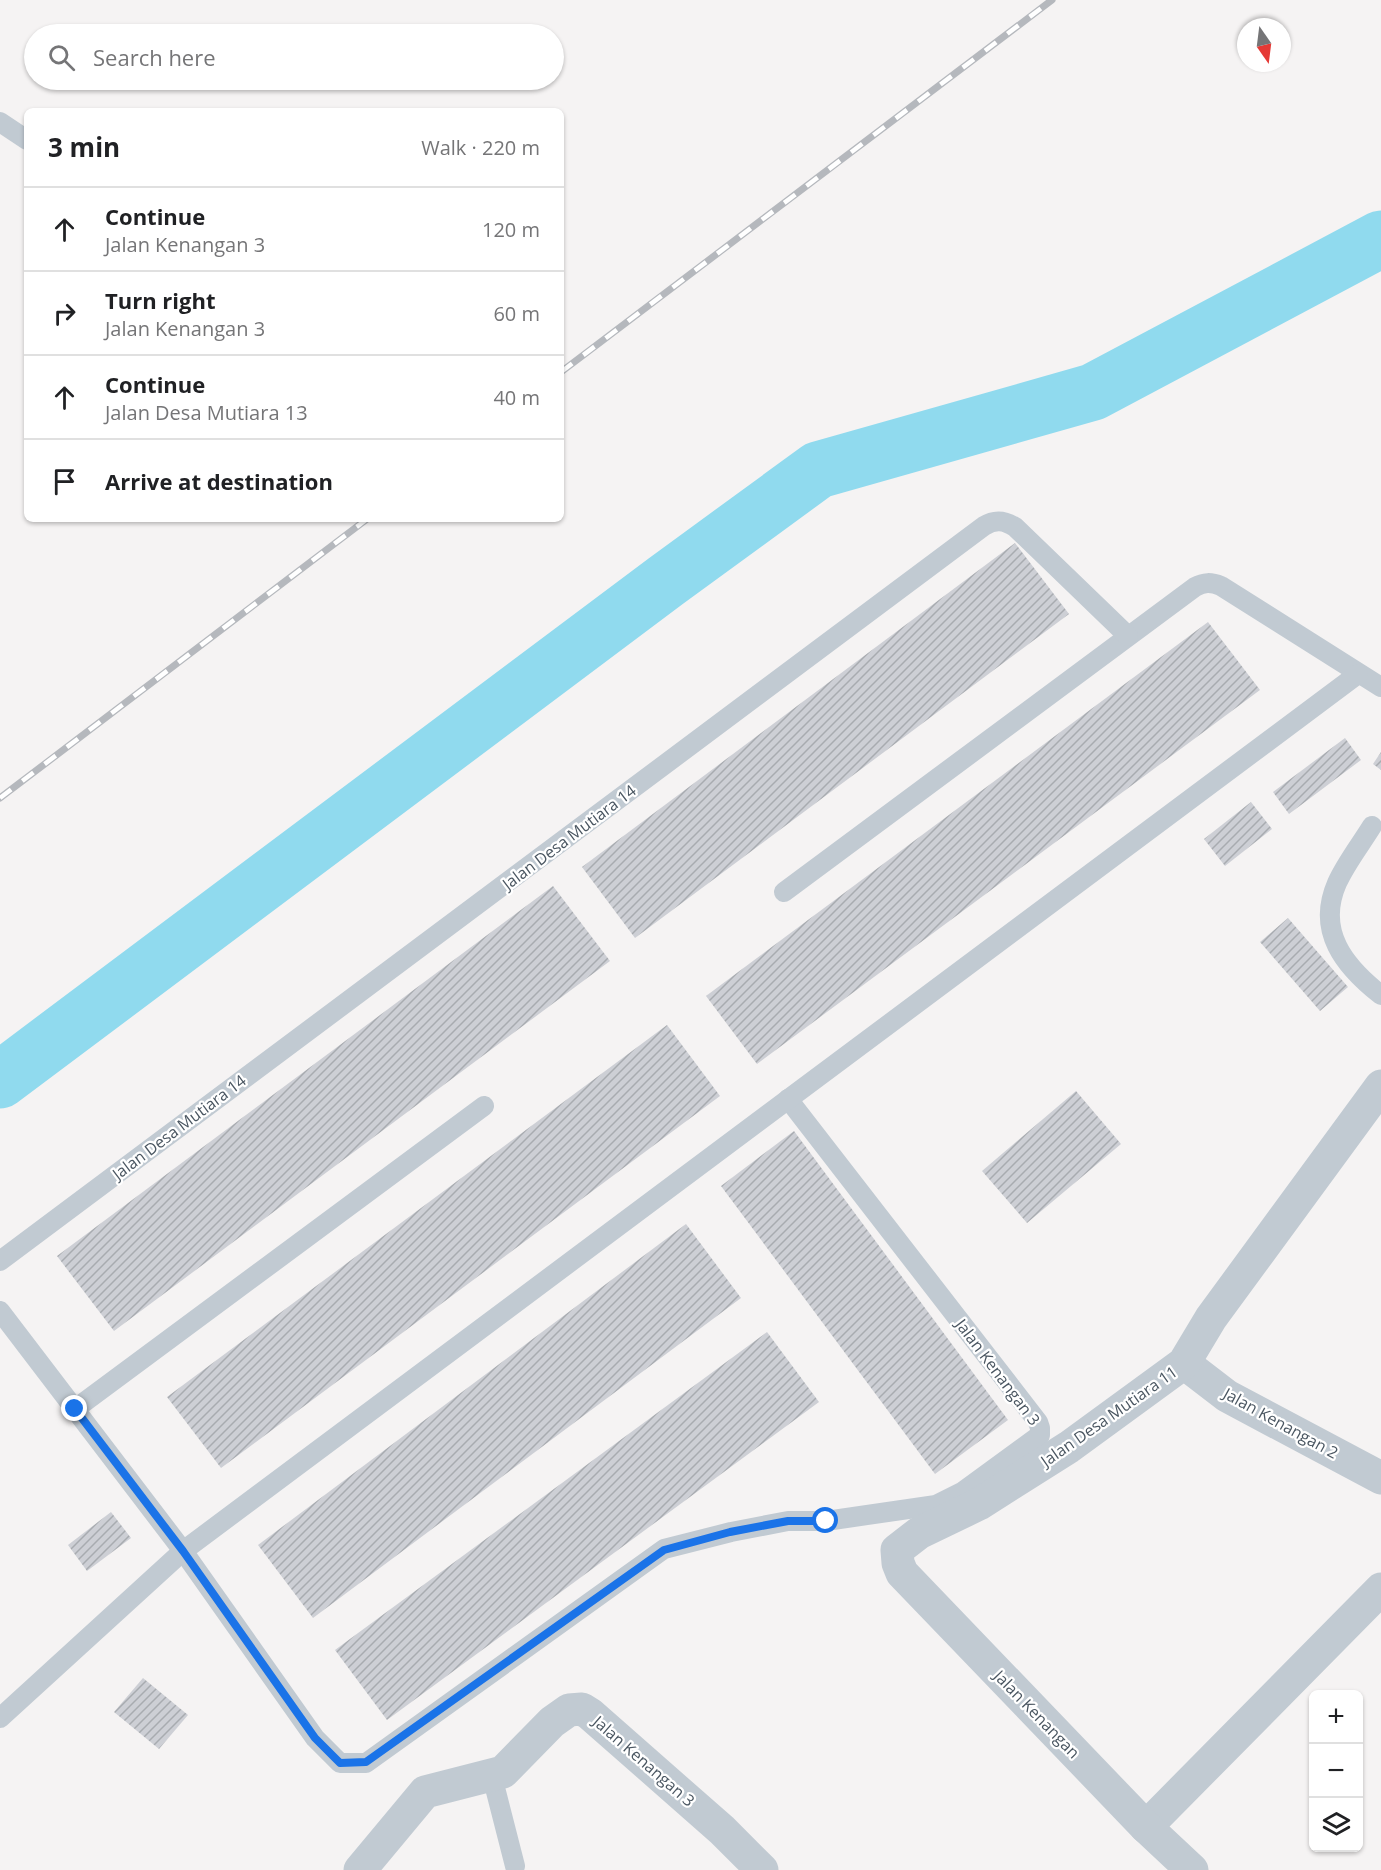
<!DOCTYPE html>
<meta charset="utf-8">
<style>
:root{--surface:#fff;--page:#f6f6f6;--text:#202124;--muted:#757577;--line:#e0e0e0}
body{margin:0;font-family:"Open Sans",sans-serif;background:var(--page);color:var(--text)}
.controls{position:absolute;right:18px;bottom:18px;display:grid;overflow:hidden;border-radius:9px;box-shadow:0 2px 4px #0004}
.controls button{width:54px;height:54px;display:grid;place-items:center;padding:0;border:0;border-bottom:2px solid var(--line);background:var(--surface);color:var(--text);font:30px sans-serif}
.compass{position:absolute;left:1237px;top:18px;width:54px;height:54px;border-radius:50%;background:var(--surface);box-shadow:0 2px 4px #0004;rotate:166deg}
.stop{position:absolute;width:18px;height:18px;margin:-14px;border:4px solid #1a73e8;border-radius:50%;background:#fff}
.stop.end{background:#1a73e8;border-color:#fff;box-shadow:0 2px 6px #0008}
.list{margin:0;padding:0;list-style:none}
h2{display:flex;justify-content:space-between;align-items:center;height:78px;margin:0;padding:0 24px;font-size:26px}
h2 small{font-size:20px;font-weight:400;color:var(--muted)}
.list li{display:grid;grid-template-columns:39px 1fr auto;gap:18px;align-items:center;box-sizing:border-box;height:84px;padding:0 24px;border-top:2px solid var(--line)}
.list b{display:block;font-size:22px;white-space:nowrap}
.list p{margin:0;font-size:20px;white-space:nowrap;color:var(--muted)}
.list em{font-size:20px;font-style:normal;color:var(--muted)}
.icon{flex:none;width:33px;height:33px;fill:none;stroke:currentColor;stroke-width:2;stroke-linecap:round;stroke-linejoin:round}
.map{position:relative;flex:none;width:1381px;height:1870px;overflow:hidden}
.search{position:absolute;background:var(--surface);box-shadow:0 2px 4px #0004;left:24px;top:24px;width:540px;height:66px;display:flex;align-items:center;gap:15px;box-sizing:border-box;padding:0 21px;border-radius:33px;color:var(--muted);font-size:22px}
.panel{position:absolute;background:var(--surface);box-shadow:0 2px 4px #0004;left:24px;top:108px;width:540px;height:414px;border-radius:9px}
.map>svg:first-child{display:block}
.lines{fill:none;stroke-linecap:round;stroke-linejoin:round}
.river{stroke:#90daee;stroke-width:57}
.building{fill:url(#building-hatch)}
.service{stroke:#c1cad2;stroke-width:20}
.minor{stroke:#c1cad2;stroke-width:33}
.rail-casing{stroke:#b5b8bd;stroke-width:7}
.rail{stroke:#fff;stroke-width:4.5;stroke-dasharray:14;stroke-linecap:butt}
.route{stroke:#1a73e8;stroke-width:8}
.labels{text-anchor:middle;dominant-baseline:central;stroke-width:4.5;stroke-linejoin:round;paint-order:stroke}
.street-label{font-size:16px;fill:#4a5661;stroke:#fff}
</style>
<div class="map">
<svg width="1381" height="1870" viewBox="0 0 1381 1870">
<defs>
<pattern id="building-hatch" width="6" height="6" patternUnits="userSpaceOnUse" patternTransform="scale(1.5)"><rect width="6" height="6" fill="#cdcfd5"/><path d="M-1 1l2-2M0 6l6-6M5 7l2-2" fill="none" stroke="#a8abb0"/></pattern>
</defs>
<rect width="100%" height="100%" fill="#f5f3f3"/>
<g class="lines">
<path class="river" d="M0 1080 666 581 818 470 1093 392 1381 239"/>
</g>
<g class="building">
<path d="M1015 543 1069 614 635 938 582 867Z"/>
<path d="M1208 622 1260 690 757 1064 706 996Z"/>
<path d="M1345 738 1361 760 1289 814 1273 792Z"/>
<path d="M1381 752V770L1373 764Z"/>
<path d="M1251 802 1272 829 1225 866 1204 839Z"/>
<path d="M553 886 610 961 114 1331 57 1256Z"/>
<path d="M1288 918 1348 987 1320 1011 1260 942Z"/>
<path d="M667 1025 720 1096 221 1468 167 1397Z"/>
<path d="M1076 1091 1121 1144 1027 1223 982 1171Z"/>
<path d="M794 1131 1008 1420 935 1474 721 1186Z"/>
<path d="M686 1224 741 1298 313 1618 258 1545Z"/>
<path d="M767 1332 819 1402 387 1720 335 1650Z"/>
<path d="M111 1512 131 1538 87 1571 68 1545Z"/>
<path d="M143 1678 188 1715 159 1749 114 1712Z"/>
</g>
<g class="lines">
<g class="service">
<path d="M0 122 27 140"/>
<path d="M1372 826C1361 844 1346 863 1337 883 1316 931 1344 966 1381 995"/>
<path d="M784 892 1195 587C1204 582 1211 582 1221 586L1381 687"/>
<path d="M0 1261 984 526C995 519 1004 520 1015 527L1128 636"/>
<path d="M0 1311 183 1551 315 1738 340 1763H366L664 1549 731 1532 788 1521H826L936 1505 962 1492 1040 1435V1428L1038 1422 788 1099"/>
<path d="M75 1409 484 1106"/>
<path d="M0 1718 183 1551 1358 674"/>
<path d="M492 1776 515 1866"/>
</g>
<g class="minor">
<path d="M1184 1363 1227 1396 1381 1478"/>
<path d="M1146 1827 1381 1589"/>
<path d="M360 1870 425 1792 503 1772 552 1722 569 1710 582 1709 590 1714 722 1830 762 1870"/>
<path d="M1192 1870 1146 1827 902 1573 898 1563 897 1550 919 1533 979 1504 1069 1447 1184 1363 1211 1318 1381 1086"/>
</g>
<defs>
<g id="rail">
<path d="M561 372 1052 0"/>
<path d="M0 798 367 519"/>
</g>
</defs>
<use href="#rail" class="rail-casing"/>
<use href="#rail" class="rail"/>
</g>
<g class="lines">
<path class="route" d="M75 1409 183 1551 315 1738 340 1763 366 1762 664 1550 730 1532 788 1521H826"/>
</g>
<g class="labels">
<g class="street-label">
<text transform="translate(569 837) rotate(-37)">Jalan Desa Mutiara 14</text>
<text transform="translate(179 1127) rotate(-37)">Jalan Desa Mutiara 14</text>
<text transform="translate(998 1372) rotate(53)">Jalan Kenangan 3</text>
<text transform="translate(1109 1416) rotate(-35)">Jalan Desa Mutiara 11</text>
<text transform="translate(1281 1423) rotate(29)">Jalan Kenangan 2</text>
<text transform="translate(1037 1714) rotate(46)">Jalan Kenangan</text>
<text transform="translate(644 1761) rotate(41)">Jalan Kenangan 3</text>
</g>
</g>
</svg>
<div class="controls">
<button>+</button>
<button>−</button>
<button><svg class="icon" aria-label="layers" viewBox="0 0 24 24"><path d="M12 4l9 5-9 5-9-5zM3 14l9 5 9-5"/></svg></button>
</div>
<svg class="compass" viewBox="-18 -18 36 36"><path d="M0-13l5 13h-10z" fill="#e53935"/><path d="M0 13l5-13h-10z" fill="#757577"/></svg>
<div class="stop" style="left:826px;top:1521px"></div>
<div class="stop end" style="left:75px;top:1409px"></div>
<div class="search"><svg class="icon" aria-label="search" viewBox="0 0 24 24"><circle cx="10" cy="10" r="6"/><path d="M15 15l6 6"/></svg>Search here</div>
<section class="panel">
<h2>3 min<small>Walk · 220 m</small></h2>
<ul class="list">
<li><svg class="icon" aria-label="ahead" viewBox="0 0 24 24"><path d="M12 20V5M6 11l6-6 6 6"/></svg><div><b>Continue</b><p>Jalan Kenangan 3</p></div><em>120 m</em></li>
<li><svg class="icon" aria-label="right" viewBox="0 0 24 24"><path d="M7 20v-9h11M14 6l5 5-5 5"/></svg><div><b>Turn right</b><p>Jalan Kenangan 3</p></div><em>60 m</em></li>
<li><svg class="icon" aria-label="ahead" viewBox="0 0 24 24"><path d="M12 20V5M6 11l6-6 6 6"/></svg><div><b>Continue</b><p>Jalan Desa Mutiara 13</p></div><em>40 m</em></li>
<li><svg class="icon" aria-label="arrive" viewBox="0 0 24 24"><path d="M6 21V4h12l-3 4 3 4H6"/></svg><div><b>Arrive at destination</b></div></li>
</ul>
</section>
</div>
